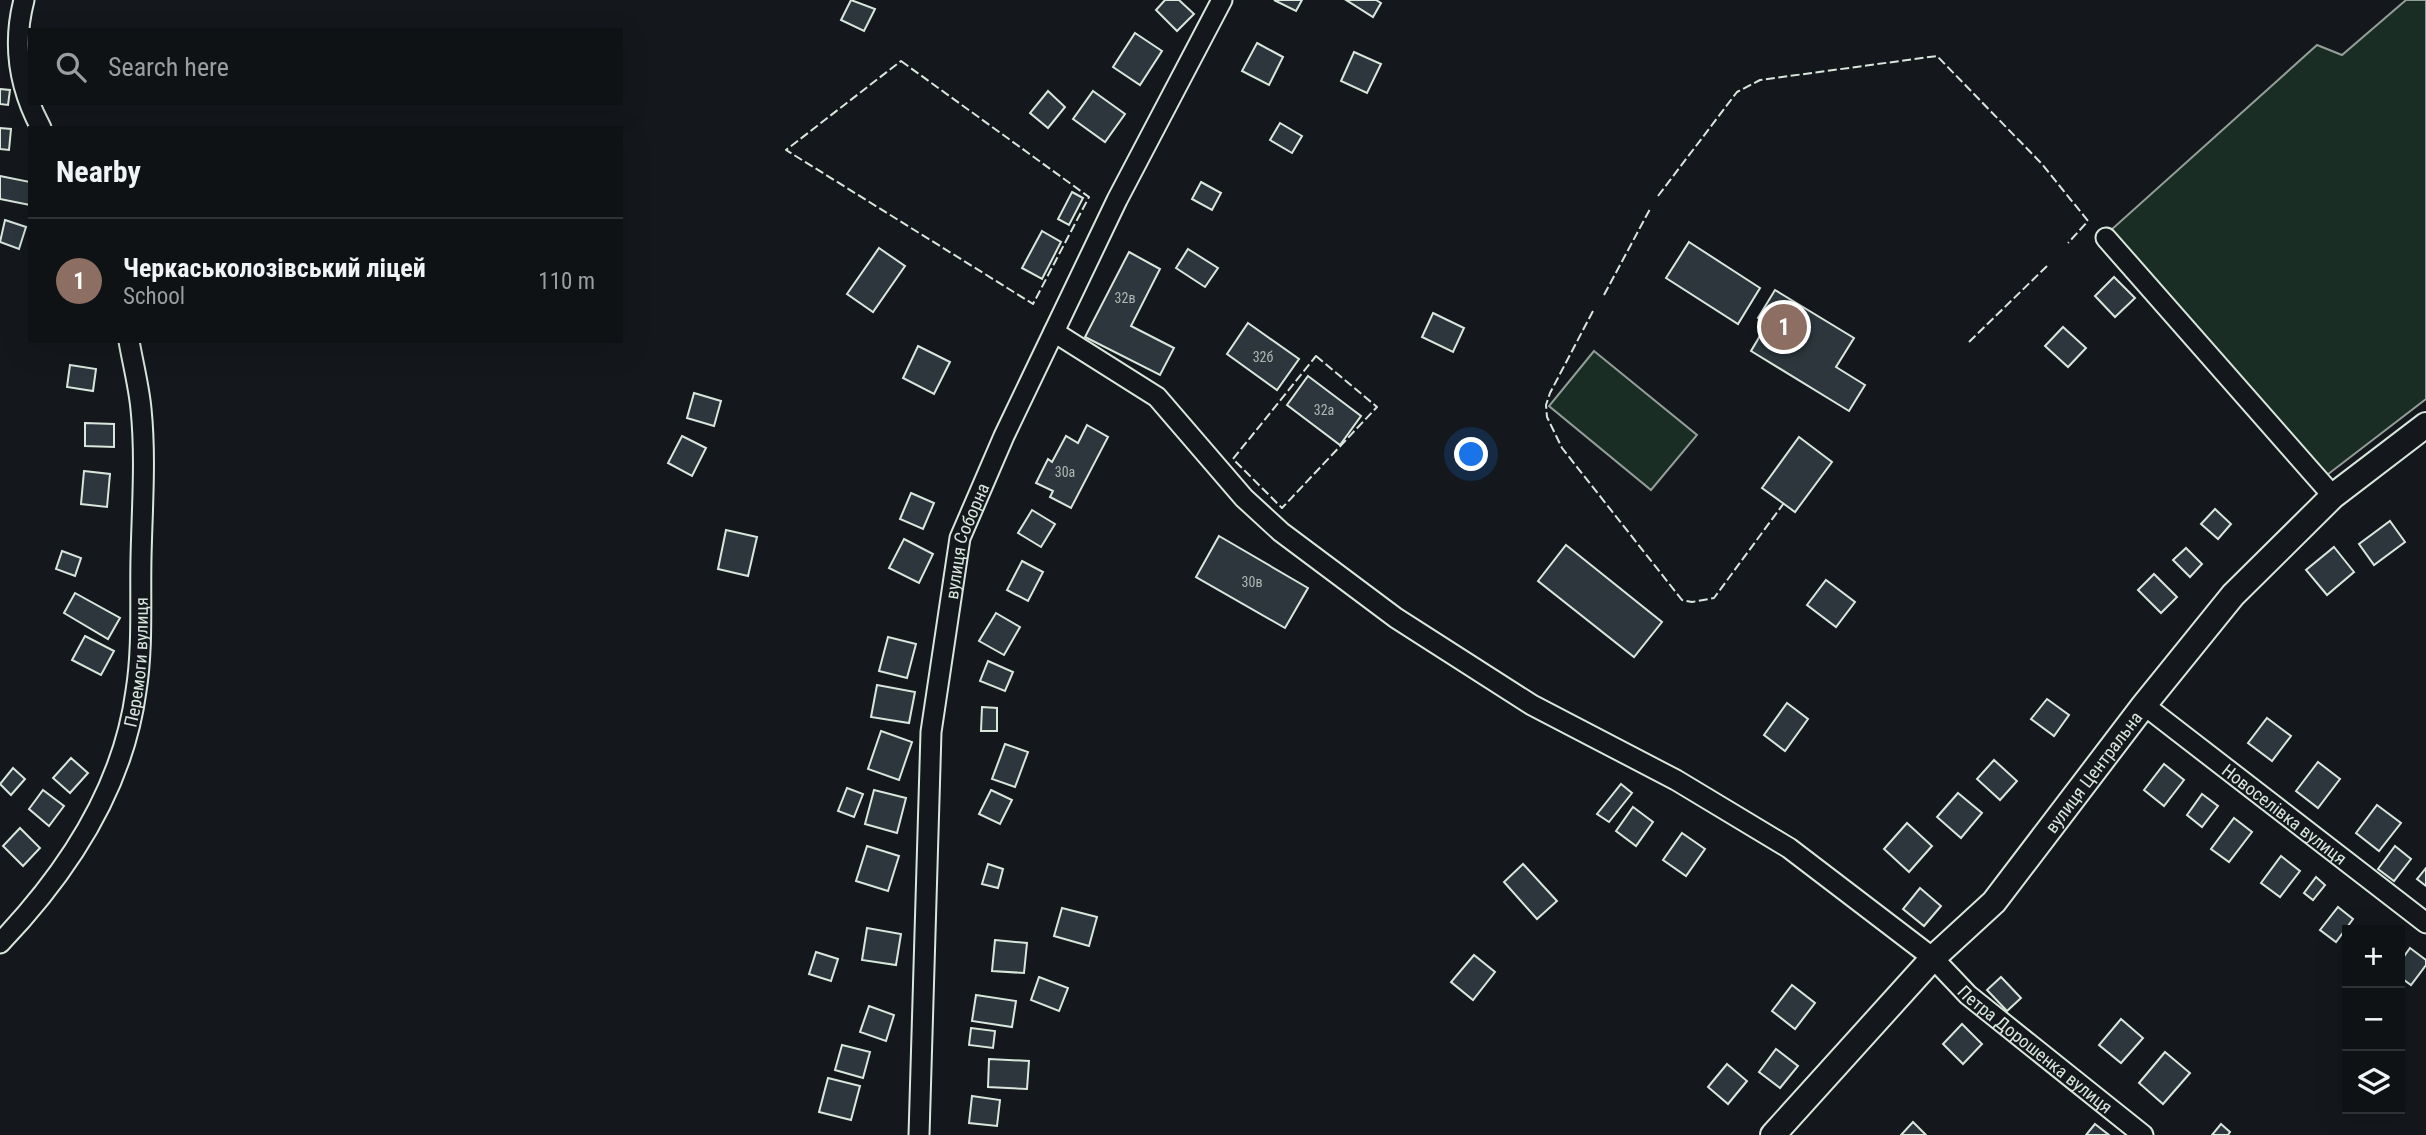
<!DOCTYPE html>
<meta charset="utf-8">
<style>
:root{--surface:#0f1215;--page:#1d2022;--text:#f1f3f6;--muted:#9b9ea0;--line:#2f3234;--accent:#ffb74d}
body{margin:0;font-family:"Roboto Condensed",sans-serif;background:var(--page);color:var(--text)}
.controls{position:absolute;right:21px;bottom:21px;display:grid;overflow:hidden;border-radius:0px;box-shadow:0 7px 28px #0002}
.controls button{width:63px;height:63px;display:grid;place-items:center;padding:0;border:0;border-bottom:2px solid var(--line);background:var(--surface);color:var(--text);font:35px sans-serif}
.you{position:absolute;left:1472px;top:455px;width:24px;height:24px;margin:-18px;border:5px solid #fff;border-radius:50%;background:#1a73e8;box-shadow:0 0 0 10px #1a73e833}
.badge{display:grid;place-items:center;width:46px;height:46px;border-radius:50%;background:var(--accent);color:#fff;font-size:23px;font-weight:700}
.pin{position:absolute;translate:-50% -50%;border:4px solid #fff;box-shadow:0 2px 7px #0006}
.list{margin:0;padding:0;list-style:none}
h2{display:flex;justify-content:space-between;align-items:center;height:91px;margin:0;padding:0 28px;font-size:30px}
h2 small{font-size:23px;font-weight:400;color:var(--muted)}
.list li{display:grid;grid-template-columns:46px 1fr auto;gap:21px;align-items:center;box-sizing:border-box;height:126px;padding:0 28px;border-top:2px solid var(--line)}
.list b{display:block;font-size:26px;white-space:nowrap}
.list p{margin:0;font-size:23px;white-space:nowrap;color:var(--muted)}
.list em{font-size:23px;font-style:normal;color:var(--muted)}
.icon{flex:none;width:38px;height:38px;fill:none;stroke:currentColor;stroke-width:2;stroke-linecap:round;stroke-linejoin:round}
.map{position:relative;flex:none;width:2426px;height:1135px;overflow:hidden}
.search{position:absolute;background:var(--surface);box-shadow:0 7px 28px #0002;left:28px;top:28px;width:595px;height:77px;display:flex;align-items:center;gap:18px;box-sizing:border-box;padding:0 24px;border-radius:0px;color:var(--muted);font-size:26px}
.panel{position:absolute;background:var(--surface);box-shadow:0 7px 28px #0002;left:28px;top:126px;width:595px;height:217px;border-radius:0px}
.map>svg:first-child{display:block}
.green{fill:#1a2d24;stroke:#939e99;stroke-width:2}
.building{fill:#2c363c;stroke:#d8e6dc;stroke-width:2}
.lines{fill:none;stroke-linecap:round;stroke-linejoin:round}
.minor-casing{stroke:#d8e6dc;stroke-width:23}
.tertiary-casing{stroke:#d8e6dc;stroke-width:28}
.minor{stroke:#14181c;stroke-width:19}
.tertiary{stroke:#14181c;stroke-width:24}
.fence{stroke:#d8e6dc;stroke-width:2;stroke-dasharray:9 3.5;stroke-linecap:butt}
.labels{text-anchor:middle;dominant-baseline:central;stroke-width:5;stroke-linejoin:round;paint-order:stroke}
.number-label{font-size:14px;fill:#adbab4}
.street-label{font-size:18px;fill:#d8e6dc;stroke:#14181c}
</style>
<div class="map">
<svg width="2426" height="1135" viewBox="0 0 2426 1135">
<rect width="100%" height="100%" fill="#14181c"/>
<g class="green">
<path d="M2406 0H2426V399L2327 475 2111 230 2317 45 2342 55Z"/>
<path d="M1594 351 1697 435 1651 490 1549 406Z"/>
</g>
<g class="building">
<path d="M851 0 875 9 864 31 841 20Z"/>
<path d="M1165 0H1179L1194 14 1177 31 1156 10Z"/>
<path d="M1274 0H1302L1296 11Z"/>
<path d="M1346 0H1376L1381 3 1373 17Z"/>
<path d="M1135 33 1162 51 1140 85 1113 67Z"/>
<path d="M1257 43 1283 57 1269 85 1242 71Z"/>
<path d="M1354 52 1381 64 1367 93 1341 81Z"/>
<path d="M0 89 10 90 8 105 0 104Z"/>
<path d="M1048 91 1065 107 1048 128 1030 113Z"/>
<path d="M1093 91 1125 114 1105 142 1073 119Z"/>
<path d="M1280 123 1302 136 1292 153 1270 140Z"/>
<path d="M0 128 11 129 9 150 0 149Z"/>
<path d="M0 176 30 182V205L0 199Z"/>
<path d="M1201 182 1221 193 1212 210 1192 199Z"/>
<path d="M1072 192 1083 198 1069 225 1058 219Z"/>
<path d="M5 220 26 227 19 249 0 242Z"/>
<path d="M1042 231 1061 242 1042 279 1022 268Z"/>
<path d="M1689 242 1760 288 1738 324 1666 278Z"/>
<path d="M879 248 905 266 873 312 847 294Z"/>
<path d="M1188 249 1218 268 1205 287 1176 268Z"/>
<path d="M1129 252 1160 269 1131 326 1174 348 1160 375 1085 337Z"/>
<path d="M2114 277 2135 298 2115 317 2095 296Z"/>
<path d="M1775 290 1854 338 1836 367 1865 385 1849 411 1751 351 1767 324 1758 318Z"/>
<path d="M1433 313 1464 328 1453 352 1422 337Z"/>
<path d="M1248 323 1299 359 1277 390 1227 354Z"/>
<path d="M2063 327 2086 348 2068 367 2045 346Z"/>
<path d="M918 346 950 362 934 394 903 378Z"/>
<path d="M70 365 96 369 93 391 67 387Z"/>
<path d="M1308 376 1361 416 1340 445 1287 405Z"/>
<path d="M694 393 721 401 714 426 687 418Z"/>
<path d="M85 423 114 424V447L85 446Z"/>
<path d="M1087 425 1108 437 1071 508 1050 497 1053 491 1036 483 1048 459 1052 462 1066 436 1078 443Z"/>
<path d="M682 436 706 448 692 476 668 463Z"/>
<path d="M1799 437 1832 462 1795 512 1762 488Z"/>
<path d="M84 471 110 474 107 507 81 504Z"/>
<path d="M911 493 934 503 923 529 900 519Z"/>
<path d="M2215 509 2231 524 2218 539 2201 524Z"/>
<path d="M1032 510 1055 524 1041 547 1018 533Z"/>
<path d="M2390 521 2405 542 2374 565 2359 544Z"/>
<path d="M726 530 757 537 748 576 718 569Z"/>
<path d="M1219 536 1308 588 1285 628 1196 577Z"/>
<path d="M904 539 933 554 919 583 889 568Z"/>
<path d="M1566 545 1662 622 1634 657 1538 581Z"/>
<path d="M2334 547 2354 572 2327 595 2306 570Z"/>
<path d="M2186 548 2202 564 2190 577 2173 560Z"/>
<path d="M62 551 81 558 75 576 56 569Z"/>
<path d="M1022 561 1043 572 1028 601 1007 590Z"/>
<path d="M2154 574 2177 597 2161 613 2138 590Z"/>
<path d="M1826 580 1855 602 1836 627 1807 605Z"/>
<path d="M75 593 120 618 108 639 64 613Z"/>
<path d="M996 613 1020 627 1004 655 979 641Z"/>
<path d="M85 636 114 651 101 675 72 660Z"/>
<path d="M888 637 916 644 907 678 879 671Z"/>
<path d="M988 661 1013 672 1005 691 980 681Z"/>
<path d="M877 685 915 692 909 723 871 717Z"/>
<path d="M2047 699 2069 715 2054 736 2031 719Z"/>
<path d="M1787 703 1808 719 1785 751 1764 735Z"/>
<path d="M982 707 997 708V731H981Z"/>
<path d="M2267 718 2291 736 2272 761 2248 743Z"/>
<path d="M881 731 912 742 899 780 868 769Z"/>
<path d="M1005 744 1028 752 1015 787 992 779Z"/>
<path d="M71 758 88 773 70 793 53 778Z"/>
<path d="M1994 760 2017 781 2000 800 1977 779Z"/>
<path d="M2318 762 2340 779 2318 808 2296 791Z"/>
<path d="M2164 764 2184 780 2164 806 2144 790Z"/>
<path d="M13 768 25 779 11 795 0 784Z"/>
<path d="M1621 784 1632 793 1609 822 1597 814Z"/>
<path d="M847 788 863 794 854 817 838 811Z"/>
<path d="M43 790 64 806 49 826 29 809Z"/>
<path d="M874 790 906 798 897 833 865 824Z"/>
<path d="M991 790 1012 800 1000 824 979 814Z"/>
<path d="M1958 793 1982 813 1961 838 1937 817Z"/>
<path d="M2202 794 2218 806 2202 827 2187 815Z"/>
<path d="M2377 805 2401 823 2379 851 2356 833Z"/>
<path d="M1633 807 1653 822 1636 846 1616 831Z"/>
<path d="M2234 818 2252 832 2229 862 2211 849Z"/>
<path d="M1907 823 1932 846 1909 872 1884 849Z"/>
<path d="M20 828 40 848 23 866 3 846Z"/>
<path d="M1682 833 1705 849 1686 876 1663 860Z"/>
<path d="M867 846 899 856 888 891 856 881Z"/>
<path d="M2395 846 2411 859 2394 881 2378 869Z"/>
<path d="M2281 856 2300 871 2280 897 2261 883Z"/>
<path d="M988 864 1003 869 998 888 982 884Z"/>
<path d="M1523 864 1557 901 1537 919 1504 882Z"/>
<path d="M2426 868V886L2417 879Z"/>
<path d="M2316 877 2325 885 2313 900 2304 893Z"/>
<path d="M1920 888 1941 906 1924 926 1903 909Z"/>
<path d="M2338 907 2353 919 2336 942 2320 930Z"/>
<path d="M1062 908 1097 917 1089 946 1054 936Z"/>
<path d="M867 928 901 934 896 965 862 960Z"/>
<path d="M995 940 1027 943 1024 973 992 971Z"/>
<path d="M2410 948 2426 960V965L2411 985 2400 977V962Z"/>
<path d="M816 952 838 959 831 981 809 974Z"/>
<path d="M1474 955 1495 972 1473 1000 1451 982Z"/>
<path d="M1039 977 1068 988 1059 1011 1031 1000Z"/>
<path d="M2001 977 2021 998 2007 1011 1987 990Z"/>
<path d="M1792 985 1815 1003 1795 1029 1772 1011Z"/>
<path d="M976 995 1016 1001 1012 1027 972 1021Z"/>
<path d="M869 1006 894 1015 886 1041 860 1032Z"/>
<path d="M2121 1019 2143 1038 2121 1063 2099 1045Z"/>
<path d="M1962 1024 1982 1044 1963 1064 1943 1044Z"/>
<path d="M971 1028 995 1031 993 1048 969 1045Z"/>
<path d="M842 1045 870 1052 863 1078 835 1070Z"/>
<path d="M1776 1049 1798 1066 1780 1088 1759 1072Z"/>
<path d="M2165 1052 2190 1073 2163 1104 2139 1083Z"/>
<path d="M989 1059 1029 1061 1027 1089 988 1087Z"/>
<path d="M1727 1064 1747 1081 1728 1104 1708 1087Z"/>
<path d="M828 1078 860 1086 851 1120 819 1112Z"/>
<path d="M972 1096 1000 1100 997 1126 969 1123Z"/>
<path d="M1913 1122 1926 1135H1901Z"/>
<path d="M2095 1124 2109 1135H2086Z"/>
<path d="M2221 1124 2230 1132 2228 1135H2212Z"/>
</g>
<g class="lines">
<defs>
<g id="minor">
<path d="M24 0C12 46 19 87 41 128"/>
<path d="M2106 238 2333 496"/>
<path id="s1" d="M1054 332 1157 397 1244 498 1281 532 1396 618 1532 705 1676 780 1789 848 1933 958 1968 995 2143 1135"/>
<path id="s2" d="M2144 705 2426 923"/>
<path id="s3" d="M0 943C67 873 123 789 136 691 143 647 140 602 141 558 142 509 146 458 141 409 139 387 133 364 129 341"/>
<path id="s4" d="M919 1135 931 732 960 538 1004 436 1117 200 1222 0"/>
</g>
<g id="tertiary">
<path id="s5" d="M1773 1135 1933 958 1994 902 2144 705 2233 595 2333 496 2426 425"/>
</g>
</defs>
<use href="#minor" class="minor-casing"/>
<use href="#tertiary" class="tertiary-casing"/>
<use href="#minor" class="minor"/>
<use href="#tertiary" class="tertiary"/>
<g class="fence">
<path d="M901 61 1089 197 1033 304 786 150Z"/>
<path d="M1658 196 1737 92 1760 80 1937 56 2042 164 2088 221 2068 243"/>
<path d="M1604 295 1650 209"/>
<path d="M1593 311 1550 393 1546 405 1547 417 1562 448 1682 600 1692 602 1714 598 1784 503"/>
<path d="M1969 342 2048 265"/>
<path d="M1316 356 1377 407 1282 508 1233 459Z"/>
</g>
</g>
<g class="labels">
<g class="number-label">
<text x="1125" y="298">32в</text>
<text x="1263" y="357">32б</text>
<text x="1324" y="410">32а</text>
<text x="1065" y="472">30а</text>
<text x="1252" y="582">30в</text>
</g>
<g class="street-label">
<text stroke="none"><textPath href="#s4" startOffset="598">вулиця Соборна</textPath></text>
<text stroke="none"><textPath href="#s3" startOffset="320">Перемоги вулиця</textPath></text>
<text stroke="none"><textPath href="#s5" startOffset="485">вулиця Центральна</textPath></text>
<text stroke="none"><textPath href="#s2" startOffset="178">Новоселівка вулиця</textPath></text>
<text stroke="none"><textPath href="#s1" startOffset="1223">Петра Дорошенка вулиця</textPath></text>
</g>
</g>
</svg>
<div class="controls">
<button>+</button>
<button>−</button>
<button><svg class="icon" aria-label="layers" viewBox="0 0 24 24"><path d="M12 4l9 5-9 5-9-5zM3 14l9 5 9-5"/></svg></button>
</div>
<div class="you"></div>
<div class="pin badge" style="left:1784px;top:327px;background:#8d6e63">1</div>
<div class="search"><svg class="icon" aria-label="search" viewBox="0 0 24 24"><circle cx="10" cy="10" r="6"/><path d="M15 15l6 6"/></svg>Search here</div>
<section class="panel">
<h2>Nearby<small></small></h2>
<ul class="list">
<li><span class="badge" style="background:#8d6e63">1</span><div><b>Черкаськолозівський ліцей</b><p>School</p></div><em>110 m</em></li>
</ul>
</section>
</div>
